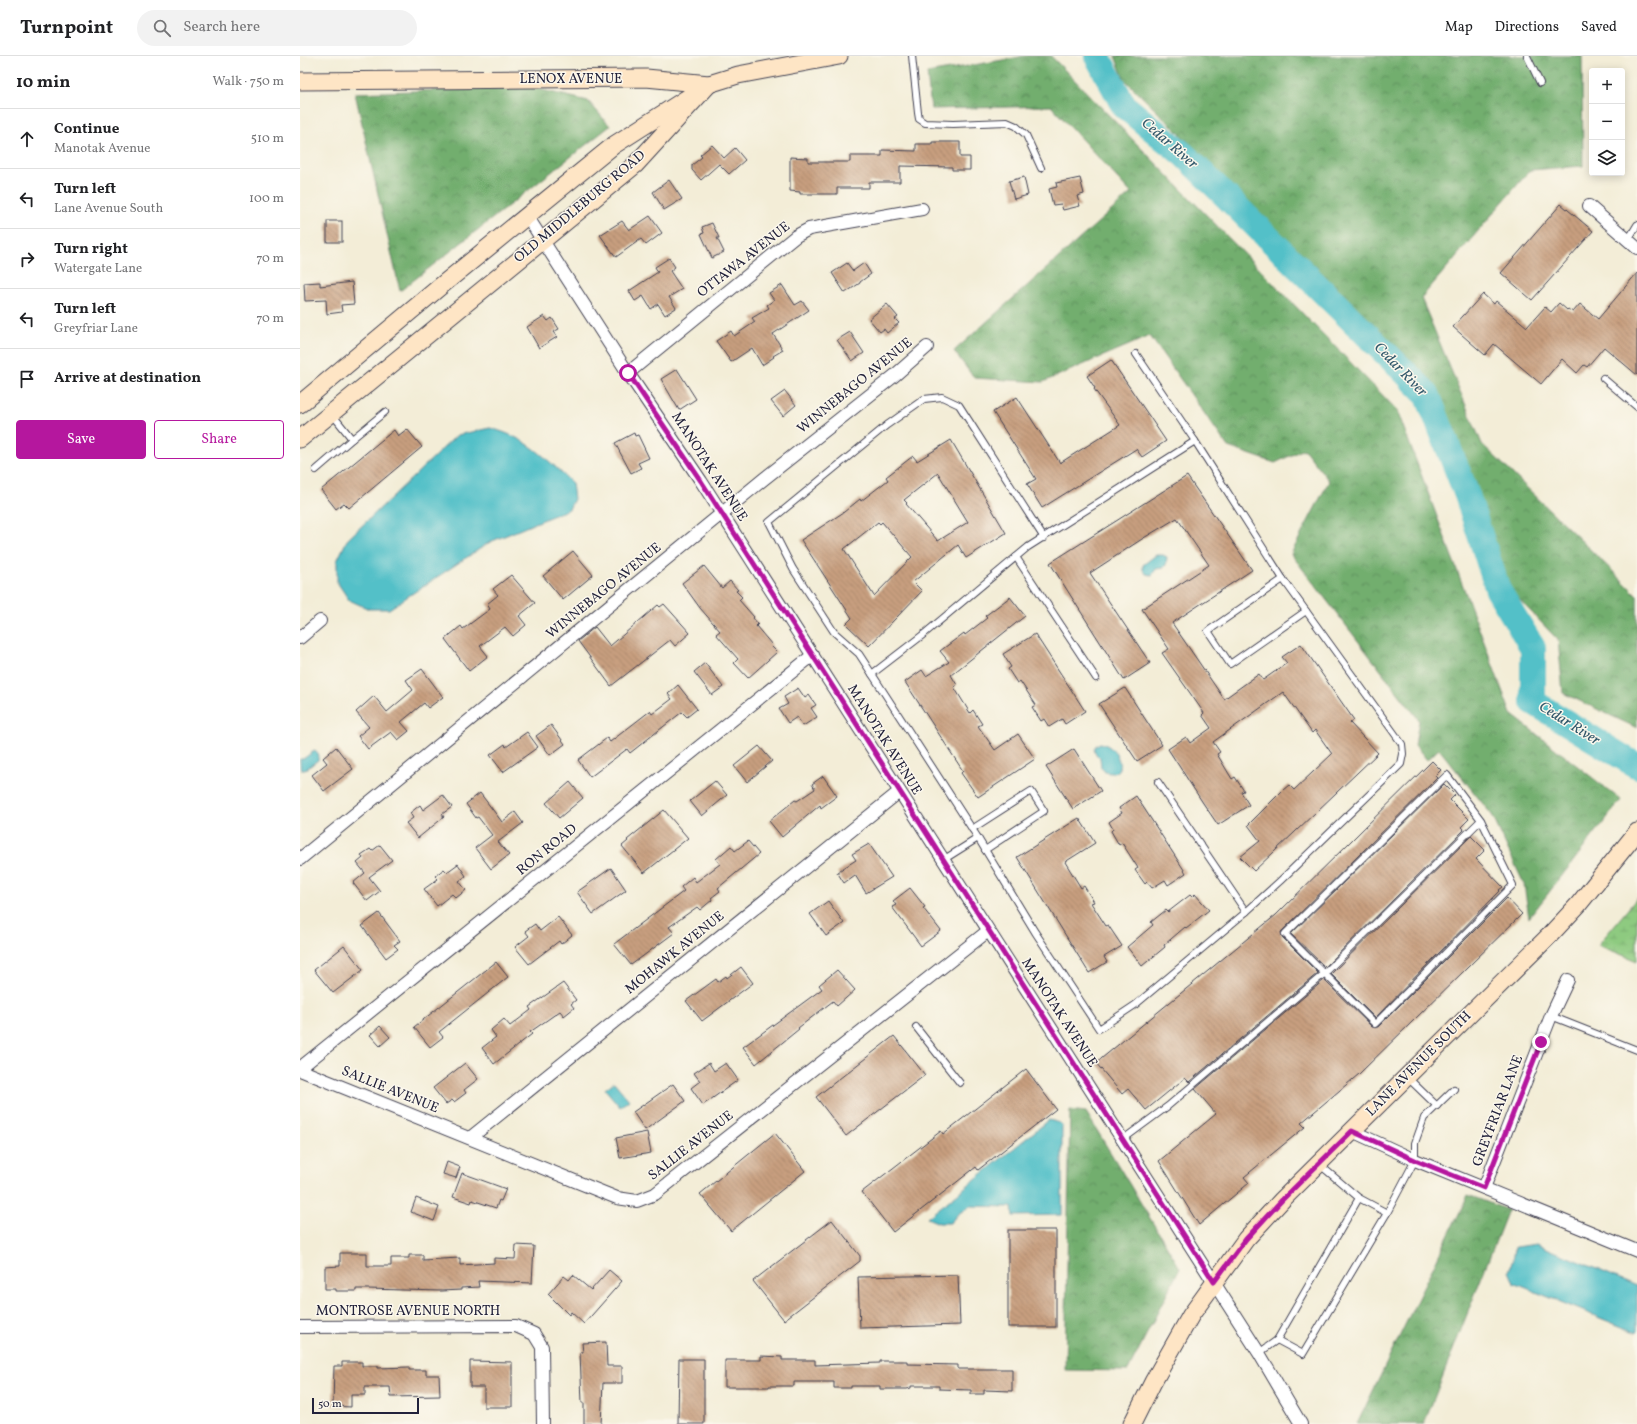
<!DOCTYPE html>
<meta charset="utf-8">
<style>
:root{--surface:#fff;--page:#f2f2f2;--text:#202124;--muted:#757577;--line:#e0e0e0;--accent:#b5179e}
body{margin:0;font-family:Vollkorn,serif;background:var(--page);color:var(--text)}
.controls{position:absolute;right:12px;top:12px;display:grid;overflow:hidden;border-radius:4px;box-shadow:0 2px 10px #0003}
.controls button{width:36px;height:36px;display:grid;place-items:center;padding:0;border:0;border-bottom:1px solid var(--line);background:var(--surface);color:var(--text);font:20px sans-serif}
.scale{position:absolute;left:12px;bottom:10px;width:107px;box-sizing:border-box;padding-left:4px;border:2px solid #22223b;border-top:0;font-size:11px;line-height:14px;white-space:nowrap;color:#22223b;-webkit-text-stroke:3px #fbf7ec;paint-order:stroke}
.stop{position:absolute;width:12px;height:12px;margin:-9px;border:3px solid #b5179e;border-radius:50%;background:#fff}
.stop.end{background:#b5179e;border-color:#fff;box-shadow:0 1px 4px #0008}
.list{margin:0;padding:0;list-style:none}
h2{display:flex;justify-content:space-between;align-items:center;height:52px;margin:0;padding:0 16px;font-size:17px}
h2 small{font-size:13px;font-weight:400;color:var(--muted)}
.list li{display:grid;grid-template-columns:26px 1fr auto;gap:12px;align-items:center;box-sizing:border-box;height:60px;padding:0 16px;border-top:1px solid var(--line)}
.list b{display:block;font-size:15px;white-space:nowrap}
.list p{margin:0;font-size:13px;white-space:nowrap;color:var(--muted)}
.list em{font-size:13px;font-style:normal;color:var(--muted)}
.actions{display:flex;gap:8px;padding:12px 16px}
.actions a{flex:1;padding:9px 0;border:1px solid var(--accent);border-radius:4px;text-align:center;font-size:14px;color:var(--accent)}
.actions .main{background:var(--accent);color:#fff}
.icon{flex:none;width:22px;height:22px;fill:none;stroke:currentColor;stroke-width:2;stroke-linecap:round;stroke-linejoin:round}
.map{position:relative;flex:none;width:1337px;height:1368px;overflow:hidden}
header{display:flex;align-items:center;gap:24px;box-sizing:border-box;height:56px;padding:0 20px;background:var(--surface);border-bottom:1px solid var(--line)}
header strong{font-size:19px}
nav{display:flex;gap:22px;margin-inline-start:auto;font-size:14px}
.search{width:280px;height:36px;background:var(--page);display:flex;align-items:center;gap:10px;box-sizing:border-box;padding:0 14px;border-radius:22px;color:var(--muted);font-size:15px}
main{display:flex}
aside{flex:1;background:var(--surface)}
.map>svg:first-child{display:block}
.forest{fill:url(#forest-crowns);stroke:#4a6854}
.wetland{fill:url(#wetland-marsh);stroke:#58765e}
.water{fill:#52c0c8;stroke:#3a7182}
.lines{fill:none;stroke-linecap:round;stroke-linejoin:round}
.river{stroke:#52c0c8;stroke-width:26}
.building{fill:url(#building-back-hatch);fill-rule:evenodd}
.lane-casing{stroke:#414052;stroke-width:8}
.street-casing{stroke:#414052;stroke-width:14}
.secondary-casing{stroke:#414052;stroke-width:19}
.lane{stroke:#fff;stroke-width:6}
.street{stroke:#fff;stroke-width:12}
.secondary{stroke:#fee5c5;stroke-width:17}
.route{stroke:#b5179e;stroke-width:5}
.labels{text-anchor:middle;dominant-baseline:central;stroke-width:3;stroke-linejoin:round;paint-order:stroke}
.street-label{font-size:14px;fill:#22223b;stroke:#fbf7ec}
.water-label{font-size:15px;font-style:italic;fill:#33596c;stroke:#fbf7ec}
</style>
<header>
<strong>Turnpoint</strong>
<div class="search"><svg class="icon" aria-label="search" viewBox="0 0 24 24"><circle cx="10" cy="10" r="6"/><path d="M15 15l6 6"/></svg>Search here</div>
<nav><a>Map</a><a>Directions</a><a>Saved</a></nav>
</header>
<main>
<aside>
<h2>10 min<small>Walk · 750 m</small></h2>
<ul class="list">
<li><svg class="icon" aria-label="ahead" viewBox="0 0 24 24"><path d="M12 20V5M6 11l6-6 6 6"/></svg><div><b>Continue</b><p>Manotak Avenue</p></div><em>510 m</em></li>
<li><svg class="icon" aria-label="left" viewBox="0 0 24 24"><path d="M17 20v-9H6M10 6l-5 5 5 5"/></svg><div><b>Turn left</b><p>Lane Avenue South</p></div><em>100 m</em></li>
<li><svg class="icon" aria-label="right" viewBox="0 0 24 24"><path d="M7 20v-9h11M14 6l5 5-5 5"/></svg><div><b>Turn right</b><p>Watergate Lane</p></div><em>70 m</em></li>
<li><svg class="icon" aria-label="left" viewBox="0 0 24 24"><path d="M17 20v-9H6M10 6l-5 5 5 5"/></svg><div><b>Turn left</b><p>Greyfriar Lane</p></div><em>70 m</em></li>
<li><svg class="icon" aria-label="arrive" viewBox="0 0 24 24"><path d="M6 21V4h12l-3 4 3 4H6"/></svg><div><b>Arrive at destination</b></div></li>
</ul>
<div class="actions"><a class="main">Save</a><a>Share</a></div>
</aside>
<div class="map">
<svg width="1337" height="1368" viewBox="0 0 1337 1368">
<defs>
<pattern id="forest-crowns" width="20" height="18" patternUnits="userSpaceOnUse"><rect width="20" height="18" fill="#72ae6e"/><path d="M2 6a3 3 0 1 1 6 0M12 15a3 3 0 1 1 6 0" fill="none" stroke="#5d8d5c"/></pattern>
<pattern id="wetland-marsh" width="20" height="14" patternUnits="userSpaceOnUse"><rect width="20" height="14" fill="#8eca80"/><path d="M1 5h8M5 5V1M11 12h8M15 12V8" fill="none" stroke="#7aad70"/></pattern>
<pattern id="building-back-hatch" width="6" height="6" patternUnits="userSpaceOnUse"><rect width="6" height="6" fill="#c89f7f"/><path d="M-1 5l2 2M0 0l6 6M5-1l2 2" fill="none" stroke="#a28169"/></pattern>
</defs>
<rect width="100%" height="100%" fill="#fbf7ec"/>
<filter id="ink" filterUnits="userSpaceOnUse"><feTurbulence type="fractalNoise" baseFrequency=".025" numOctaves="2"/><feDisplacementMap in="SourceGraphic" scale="8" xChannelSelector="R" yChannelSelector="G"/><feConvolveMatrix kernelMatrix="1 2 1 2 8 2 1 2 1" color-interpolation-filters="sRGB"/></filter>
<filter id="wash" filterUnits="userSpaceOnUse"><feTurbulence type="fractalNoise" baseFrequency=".012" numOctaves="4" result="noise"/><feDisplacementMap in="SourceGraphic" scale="16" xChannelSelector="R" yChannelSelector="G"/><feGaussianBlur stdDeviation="0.9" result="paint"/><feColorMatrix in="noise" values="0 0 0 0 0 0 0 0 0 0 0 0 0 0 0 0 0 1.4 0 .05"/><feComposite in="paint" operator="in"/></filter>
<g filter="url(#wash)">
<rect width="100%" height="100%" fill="#f3edd7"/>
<g class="forest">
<path d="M726 0H751L1097 354 1211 658 1321 744 1229 862 1224 828 1192 759 1139 693 1127 704 1115 689 1119 664 991 498 1029 425 1004 393 975 407 928 391 850 280 743 326 674 322 654 295 831 137 751 50 631 53 627 17Z"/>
<path d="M815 0H1282L1283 110 1230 114 1121 242 1182 388 1337 539V672L1263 637 1258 584 1212 536 1134 327 824 23Z"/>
<path d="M230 31 288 45 310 70 100 235 55 37Z"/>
<path d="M770 1054 786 1056 880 1212 828 1315 765 1314Z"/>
<path d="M1168 1139 1208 1154 1124 1368H1057Z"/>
</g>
<path class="wetland" d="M1337 842V905L1298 889Z"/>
<g class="water">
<path d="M190 372C228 382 245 401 272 427L274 443 269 453 190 486 89 553H69L49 544 37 526V505L47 484 157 379Z"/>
<path d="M856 499H863L867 501 866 509 863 512 856 513 852 519 846 518 843 514V509Z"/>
<path d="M800 687C819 689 830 723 805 716L801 711 800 702C794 697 791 691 800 687Z"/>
<path d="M14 695 18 697 19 700 18 704 5 714H1L0 703H3Z"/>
<path d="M314 1026 329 1044 320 1051 305 1033Z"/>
<path d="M749 1064 760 1067 762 1070V1159L713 1160 712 1151 670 1150 658 1158 650 1167H639L627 1162Z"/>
<path d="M1237 1188 1337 1230V1277L1214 1227 1209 1215 1214 1200 1215 1191Z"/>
</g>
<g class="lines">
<path class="river" d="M797 0 824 50 884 99 1127 338 1167 439 1198 534 1233 592V646L1337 710"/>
</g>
<g id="blocks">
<g class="building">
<path d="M632 86H660V101H670V114H652V111L600 110V126H569V132H537V138H500V136L490 135V101L508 102V106H550V100H582V94L616 95V88H632Z"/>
<path d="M412 89 424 102 435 92 445 104 429 118 419 108 401 124 392 114V109L402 101 400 99Z"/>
<path d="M724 121 728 139 714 143 709 125Z"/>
<path d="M780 122 784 138 777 140 780 150 763 154 761 148 753 149 749 133 757 131 756 127Z"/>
<path d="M369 124 382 143 364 154 353 136Z"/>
<path d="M1261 148 1293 175 1232 244 1201 217Z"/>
<path d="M350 160 362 177 346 189 341 183 316 201 300 179 322 165 329 174Z"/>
<rect x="27" y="165" width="15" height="21"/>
<path d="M412 167 419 182H417L424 196 412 202 401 178 404 177 402 171Z"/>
<path d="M369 202 375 211 370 215 382 233 369 241 376 252 365 259 358 248 351 253 343 240 335 245 329 235 358 216 355 211Z"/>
<path d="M547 207 553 215 564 207 571 218 560 226V227L545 237 532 217Z"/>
<path d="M1337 217V319L1304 291 1287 311 1284 309 1277 317 1262 303 1241 328 1194 288 1185 299 1153 271 1183 238 1194 248 1196 245 1227 271 1245 251 1251 256 1259 247 1267 254 1268 253 1273 256 1280 248 1298 263Z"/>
<path d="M20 226V230L52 226 54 248 41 249 42 256 27 258 26 244 5 245 4 227Z"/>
<path d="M482 229 495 249 502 245 509 254 473 278 483 294 473 300 474 301 462 309 452 292 431 306 416 285 431 275 434 280 455 266 452 262 469 252 467 249 474 244 469 237Z"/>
<path d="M587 248 598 261 595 263 599 267 587 277 584 273 580 276 569 263Z"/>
<path d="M244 260 248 265 252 262 259 273 253 276 257 281 239 292 227 271Z"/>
<path d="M550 276 564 297 552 305 537 284Z"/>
<path d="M811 304 866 385 842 401 836 393 742 452 727 428 736 423 693 356 717 341 760 407 820 369 794 333 795 332 787 320Z"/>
<path d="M377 313 396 343 379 354 361 323Z"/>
<path d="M485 335 496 349 483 360 471 345Z"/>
<path d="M107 373 122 391 49 452 44 447 36 453 21 434 94 374 98 380Z"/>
<path d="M334 377 335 380 338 379 349 402 338 407 341 412 331 417 315 387Z"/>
<path d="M651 384 706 477 666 502 658 489 613 526 622 535 569 590 546 568 552 562 501 484 544 456 560 443 561 445 588 424 586 421 613 400 617 405ZM638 417 668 466 638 485 606 448 607 447 604 444ZM578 466 580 468 582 466 612 501 574 540 544 493Z"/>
<path d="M887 420 952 514 872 567 924 643 959 618 963 624 987 607 982 601 1001 588 1054 664 1050 667 1078 697 954 815 940 801 960 785 948 769 983 734 989 729 994 734 1032 698 1015 674 1012 677 983 636 913 686 920 696 917 698 932 723 935 721 944 735 941 736 949 749 918 769 903 747 868 693 886 681 890 687 911 672 902 659 904 657 862 597 869 593 842 553 909 509 877 462 842 483 790 517 850 607 824 624 750 507Z"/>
<path d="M273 495 293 519 263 544 243 520Z"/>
<path d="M404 510 422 532 430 525 438 534 436 535 442 541 439 544 454 561 453 562 458 568 456 570 472 589 471 590 477 596 448 622 434 607 438 603 416 578 420 575 400 552 382 527Z"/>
<path d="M211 519 235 547 219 560 226 569 213 580 205 571 180 590 188 600 169 615 145 583 161 570 163 573 190 553 187 548 198 539 193 533Z"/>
<path d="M710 541 725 560 651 619 657 629 654 631 670 657 673 654 682 668 678 670 695 694 718 678 735 703 678 741 661 717 663 715 605 626 622 614 626 620 649 606 640 595 664 577 665 579 687 562 685 560Z"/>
<path d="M364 548 390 577 375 590 370 584 311 630 278 585 295 571 310 590 358 549 360 551Z"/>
<path d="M735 578 785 655 765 668 762 663 749 671 744 663 741 665 732 651 736 649 720 625 717 627 708 613 711 611 703 598Z"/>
<path d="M405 607 423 631 412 639 394 616Z"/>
<path d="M122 613 143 641 128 652 124 647 101 666 109 675 98 684 91 676 68 693 58 680 69 671 56 656 74 640 87 656 113 634 106 624Z"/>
<path d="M378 629 397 653 387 661 382 656 330 697 327 693 290 721 278 704 307 682 310 686 350 655 352 658 372 643 368 638Z"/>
<path d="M498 632 505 642 509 639 516 649 511 652 517 661 503 670 497 661 488 667 479 653 488 648 484 641Z"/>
<path d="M825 632 862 689 837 705 799 648Z"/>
<path d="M251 669 265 688 250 699 236 680Z"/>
<path d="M227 676 238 691 203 716 190 699 205 688 206 691Z"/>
<path d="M459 690 472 705 447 726 434 710Z"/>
<path d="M36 691 53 713 24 735 12 719 27 707 23 702Z"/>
<path d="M774 693 801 735 773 753 746 711Z"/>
<path d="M1132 705 1141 714 1135 720 1137 722 981 876 982 881 1018 917 889 1026 885 1022 846 1054 828 1033 822 1038 796 1007 976 859Z"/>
<path d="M523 720 537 740 521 752 520 749 482 781 469 765 495 744 497 745 515 733 512 728Z"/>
<path d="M415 725 427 739 402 760 390 745Z"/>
<path d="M270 726 283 742 259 762 246 747Z"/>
<path d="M1144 728 1155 739 1150 744 1169 763 1161 771 1164 774 1025 911 991 878Z"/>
<path d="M180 737 202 766 215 756 223 767 198 786 209 799 191 813 175 792 192 779 178 761 176 762 166 748Z"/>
<path d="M143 739 152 751 142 758 144 761 118 782 106 767 113 762 110 757 120 749 123 754Z"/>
<path d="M836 740 886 817 868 829 865 824 852 832 847 826 845 828 835 814 838 812 822 787 819 789 811 775 813 773 809 766 822 757 819 752Z"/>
<path d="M364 754 388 782 344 817 322 790 328 785 327 784Z"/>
<path d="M779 762 795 787 765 806 781 832 784 830 794 846 791 847 806 870 808 869 822 890 804 901 807 906 789 917 717 801Z"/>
<path d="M1171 780 1185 794 1176 803 1203 831 1199 834 1200 835 1075 962 1031 918Z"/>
<path d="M448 785 459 798 418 832 420 835 411 842 412 844 400 854 397 851 369 871 374 877 331 909 314 888 384 835 381 831 393 821 396 826 420 808 416 803 431 790 435 795Z"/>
<path d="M569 788 592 821 566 837 555 819 544 827 537 816 556 804 552 798Z"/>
<path d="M80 789 92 804 69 821 80 835 67 845 53 827 65 817 57 807 63 802 61 799 70 793 72 795Z"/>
<path d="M158 808 166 820 159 825 166 834 156 842 152 838 137 850 124 833 138 823 135 820 144 813 147 816Z"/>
<path d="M311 812 326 834 293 858 277 836Z"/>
<path d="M610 832 625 851 623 852 641 875 621 890 592 851 596 849 593 845Z"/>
<path d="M895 838 909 854 886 872 885 871 864 889 865 891 842 910 827 891 853 869 851 866 866 854 868 856 890 839 892 841Z"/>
<path d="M1207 842 1222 858 1059 1018 1001 1067 1005 1071 944 1121 949 1127 899 1169 859 1105 916 1058 895 1033 1024 924 1072 971H1078Z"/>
<path d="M528 845 544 867 526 880 510 858Z"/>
<path d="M79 857 100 885 94 889 98 893 86 902 62 870Z"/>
<path d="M258 861 272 879 261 888 259 885 229 908 215 891 229 880 225 875 235 868 240 875Z"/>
<path d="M44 890 63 914 33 937 14 914Z"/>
<path d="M196 906 208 921 139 976 143 981 130 991 114 971Z"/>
<path d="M441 911 453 927 402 965 386 945 416 923 418 926 426 920 427 922Z"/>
<path d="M537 914 555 934 537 950 533 945 498 972 499 973 456 1008 443 991 522 933 519 929Z"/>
<path d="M263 927 276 944 271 948 274 952 264 960 260 955 230 976 232 978 194 1008 182 992 196 981 191 974 204 963 210 970 231 954 229 951Z"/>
<path d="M80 970 90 981 80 990 70 979Z"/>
<path d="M594 980 625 1019 546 1080 516 1041Z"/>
<path d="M165 1007 178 1023 164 1034 166 1037 154 1046 152 1044 146 1048 133 1032Z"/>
<path d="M409 1007 414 1015 426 1007 438 1024 403 1049 391 1032 400 1025 394 1017Z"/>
<path d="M726 1013 756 1053 678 1114 676 1111 593 1176 562 1136 641 1075 643 1078Z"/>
<path d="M373 1028 385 1045 345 1074 333 1056Z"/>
<path d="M347 1076 351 1097 320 1102 316 1082Z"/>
<path d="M475 1077 505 1115 431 1175 400 1138Z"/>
<path d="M147 1106 160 1111 156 1122 143 1118Z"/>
<path d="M162 1117 206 1133 201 1145 199 1144 196 1152 172 1144 171 1147 153 1141Z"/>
<path d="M116 1142 139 1151 134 1165 111 1156Z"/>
<path d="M532 1164 560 1200V1205L484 1264 453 1225Z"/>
<rect x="708" y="1174" width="48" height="97"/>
<path d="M216 1189 234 1190 232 1227 178 1225 179 1231 161 1232V1234L141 1235 67 1233H56V1235H36V1233H25V1211L40 1210V1197H67V1210H91V1202H109V1199H123V1204L160 1202V1209L194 1207V1202L215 1203Z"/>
<path d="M309 1214 322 1225 284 1268 271 1256 269 1259 248 1238 264 1220 269 1224 273 1219 291 1234Z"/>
<path d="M658 1219 660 1269 560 1272 558 1221Z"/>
<path d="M306 1286 307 1310H322V1327H303L301 1368H284V1347H282L280 1296H283L282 1287Z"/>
<path d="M461 1300 482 1301V1304H515V1309L580 1307V1305H607V1308L658 1309V1313H712V1335L684 1334V1338H671V1334L639 1333V1330H611V1332L607 1333H580V1330H551V1332H534V1326H494V1330H469V1331H425V1304H461Z"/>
<path d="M379 1303H404V1368H378Z"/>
<path d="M170 1305 212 1306V1351H184V1331H170Z"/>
<path d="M42 1306H62V1310H78V1312L109 1311V1314H126V1319H139L140 1340 91 1341 90 1331H65V1339H51V1351L33 1350 34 1310H42Z"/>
</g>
</g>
</g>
<g filter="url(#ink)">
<use href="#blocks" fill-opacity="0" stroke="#414052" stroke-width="1"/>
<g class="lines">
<defs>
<g id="lane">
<path d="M612 0 618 57 619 63 625 67 653 68 707 66 716 70 726 79 741 112"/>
<path d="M1227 0 1240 27"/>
<path d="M1328 184 1337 169"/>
<path d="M1303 322 1337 351"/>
<path d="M32 358 52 383 85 356"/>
<path d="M16 414 52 383"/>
<path d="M716 501 796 622"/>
<path d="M983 523 908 575 930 608 1006 555"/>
<path d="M572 618 559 598 534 576 493 513 469 466 587 369 624 343 642 341 659 349 744 482"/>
<path d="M858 726 946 856"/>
<path d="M672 773 731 735 744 755 685 794"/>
<path d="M678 782 572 618 624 578 728 491 895 385"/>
<path d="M643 804 678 782 735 876 799 973 835 949 946 856 980 825 1101 708 1103 698 1102 688 983 523 895 385 836 298"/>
<path d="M1251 960 1337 994"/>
<path d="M616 971 660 1027"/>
<path d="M1108 1022 1137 1050"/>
<path d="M822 1084 868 1050 1025 917 1181 764 1213 829 1075 968 985 878 1147 719 1181 764"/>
<path d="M1020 1109 1059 1142 1087 1157"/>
<path d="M977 1284 1003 1298 1087 1157 1115 1104V1087L1124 1062 1154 1033"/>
<path d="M959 1297 977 1284 1059 1142"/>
</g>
<g id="street">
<path d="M1289 150 1337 192"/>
<path d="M227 160 328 317 401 425 959 1297 1001 1368"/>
<path d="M328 317 496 180 509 173 622 153"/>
<path d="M0 582 20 565"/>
<path d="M0 803 465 422 594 320 627 291"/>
<path d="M0 1012 513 599"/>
<path d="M0 1014 317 1142 337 1145 355 1138 688 875"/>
<path d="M1052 1075 1115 1104 1337 1195"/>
<path d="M170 1082 599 736"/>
<path d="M1184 1132 1251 960 1268 924"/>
<path d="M0 1271 216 1270 234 1278 242 1291 243 1368"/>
</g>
<g id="secondary">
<path d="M0 25 346 22 409 28 438 19 539 0"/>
<path d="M0 348 142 229 314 89 389 41"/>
<path d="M0 383 335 109 409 28"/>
<path d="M832 1368 853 1326 891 1259 946 1183 982 1144 1250 879 1278 849 1337 776"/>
</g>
</defs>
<use href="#lane" class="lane-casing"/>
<use href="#street" class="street-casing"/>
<use href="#secondary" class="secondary-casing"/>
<use href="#lane" class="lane"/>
<use href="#street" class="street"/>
<use href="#secondary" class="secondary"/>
</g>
</g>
<g class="lines" filter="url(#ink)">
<path class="route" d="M328 317 401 425 914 1226 946 1183 982 1144 1052 1075 1115 1104 1184 1132 1241 986"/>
</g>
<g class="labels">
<g class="street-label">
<text x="271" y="23">LENOX AVENUE</text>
<text transform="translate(280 151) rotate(-40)">OLD MIDDLEBURG ROAD</text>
<text transform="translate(444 204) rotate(-38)">OTTAWA AVENUE</text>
<text transform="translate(555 330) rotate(-39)">WINNEBAGO AVENUE</text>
<text transform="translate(409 411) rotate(57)">MANOTAK AVENUE</text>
<text transform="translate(304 535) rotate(-39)">WINNEBAGO AVENUE</text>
<text transform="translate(584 684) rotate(58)">MANOTAK AVENUE</text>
<text transform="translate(247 794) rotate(-39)">RON ROAD</text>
<text transform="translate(375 897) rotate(-39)">MOHAWK AVENUE</text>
<text transform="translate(759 957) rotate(57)">MANOTAK AVENUE</text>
<text transform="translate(1119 1008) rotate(-45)">LANE AVENUE SOUTH</text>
<text transform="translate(90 1034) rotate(22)">SALLIE AVENUE</text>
<text transform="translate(1198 1055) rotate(-69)">GREYFRIAR LANE</text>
<text transform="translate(391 1090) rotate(-38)">SALLIE AVENUE</text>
<text x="108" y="1255">MONTROSE AVENUE NORTH</text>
</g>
<g class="water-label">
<text transform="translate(869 88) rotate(41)">Cedar River</text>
<text transform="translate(1100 314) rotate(46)">Cedar River</text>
<text transform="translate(1269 668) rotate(32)">Cedar River</text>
</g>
</g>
</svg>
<div class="controls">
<button>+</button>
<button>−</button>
<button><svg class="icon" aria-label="layers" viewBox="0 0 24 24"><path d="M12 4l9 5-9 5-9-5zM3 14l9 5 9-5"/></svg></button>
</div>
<div class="scale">50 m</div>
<div class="stop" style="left:328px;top:317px"></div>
<div class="stop end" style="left:1241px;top:986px"></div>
</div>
</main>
